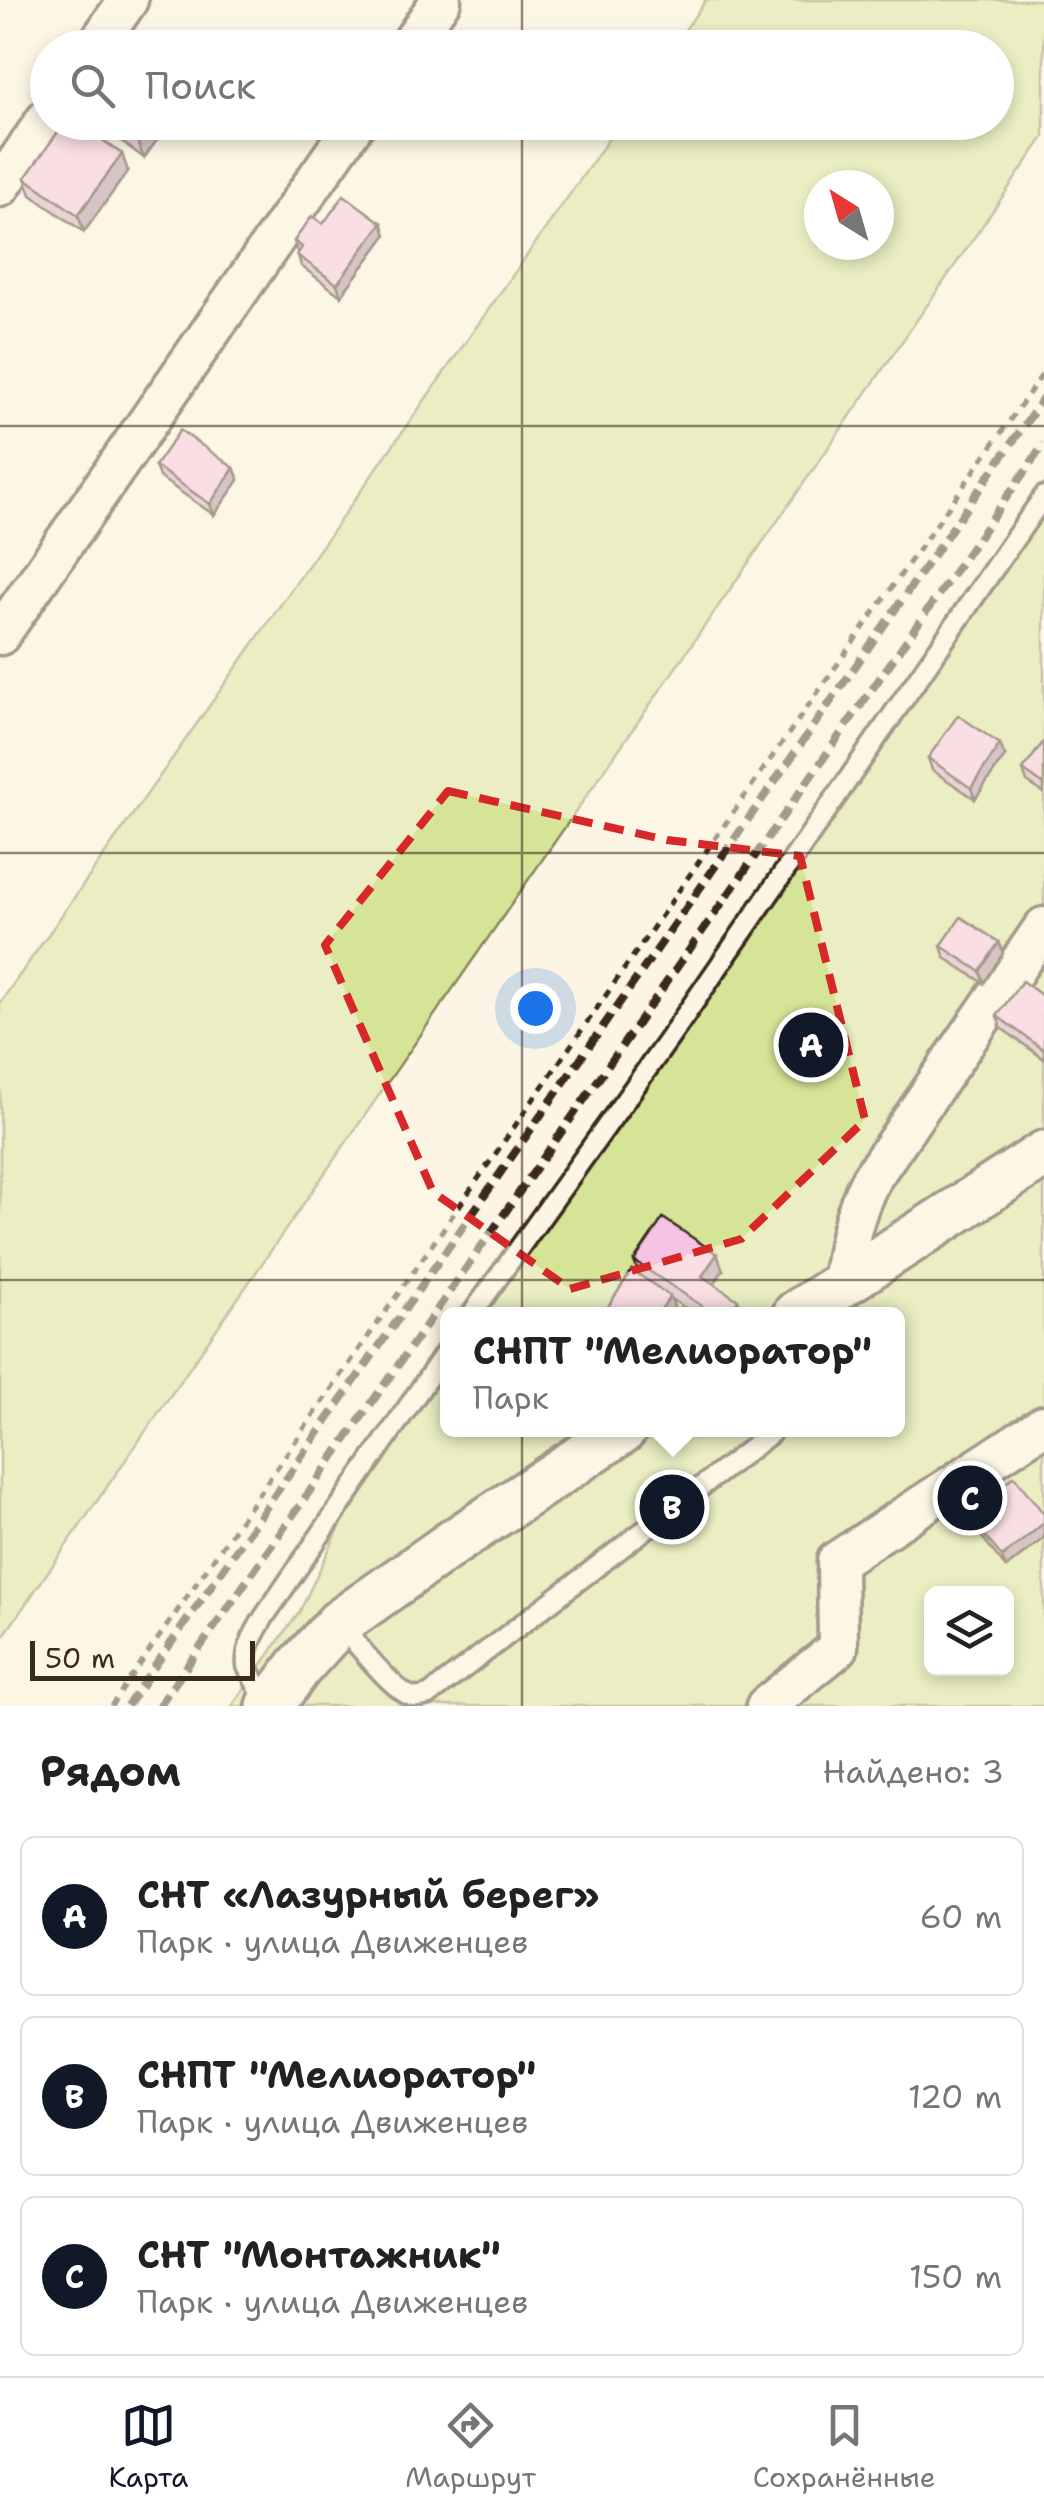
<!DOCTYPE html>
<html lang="ru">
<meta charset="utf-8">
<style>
:root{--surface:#fff;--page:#f2f2f2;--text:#222;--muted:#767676;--line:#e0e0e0;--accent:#111827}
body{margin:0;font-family:"Shantell Sans",sans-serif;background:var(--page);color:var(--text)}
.controls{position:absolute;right:30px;bottom:30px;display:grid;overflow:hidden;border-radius:15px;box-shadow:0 5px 15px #0003}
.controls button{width:90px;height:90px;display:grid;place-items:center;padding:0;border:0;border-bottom:2px solid var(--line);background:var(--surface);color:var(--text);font:50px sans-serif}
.compass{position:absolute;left:804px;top:170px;width:90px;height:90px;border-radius:50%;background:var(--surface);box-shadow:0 5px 15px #0003;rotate:323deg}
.scale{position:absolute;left:30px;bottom:25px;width:225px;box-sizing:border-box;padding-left:10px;border:5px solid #3b2a1e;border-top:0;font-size:28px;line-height:35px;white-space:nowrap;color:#3b2a1e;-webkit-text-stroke:8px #fcf5e5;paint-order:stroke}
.you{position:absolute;left:535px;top:1008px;width:35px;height:35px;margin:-25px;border:8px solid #fff;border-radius:50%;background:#1a73e8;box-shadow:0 0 0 15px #1a73e833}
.badge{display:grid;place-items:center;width:65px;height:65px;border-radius:50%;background:var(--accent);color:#fff;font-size:32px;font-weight:700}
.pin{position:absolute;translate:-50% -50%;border:5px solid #fff;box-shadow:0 2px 10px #0006}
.popup{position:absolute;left:440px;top:1307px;width:465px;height:130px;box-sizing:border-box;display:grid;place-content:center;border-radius:15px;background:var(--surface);filter:drop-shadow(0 2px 8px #0005);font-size:32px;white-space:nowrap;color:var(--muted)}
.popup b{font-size:38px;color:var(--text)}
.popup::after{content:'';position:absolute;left:50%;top:100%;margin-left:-20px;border:20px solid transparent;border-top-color:var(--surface)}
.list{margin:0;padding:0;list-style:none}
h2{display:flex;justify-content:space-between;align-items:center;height:130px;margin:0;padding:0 40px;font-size:42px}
h2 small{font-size:32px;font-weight:400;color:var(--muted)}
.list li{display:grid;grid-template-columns:65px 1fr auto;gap:30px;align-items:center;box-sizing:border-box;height:160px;margin:0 20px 20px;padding:0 20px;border:2px solid var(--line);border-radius:15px}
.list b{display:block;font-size:38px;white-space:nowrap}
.list p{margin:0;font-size:32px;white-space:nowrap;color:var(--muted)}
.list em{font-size:32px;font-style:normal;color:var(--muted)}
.icon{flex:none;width:55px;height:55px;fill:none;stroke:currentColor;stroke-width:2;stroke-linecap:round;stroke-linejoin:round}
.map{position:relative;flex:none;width:1044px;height:1706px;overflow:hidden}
.search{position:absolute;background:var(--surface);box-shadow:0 5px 15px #0003;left:30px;right:30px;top:30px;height:110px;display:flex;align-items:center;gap:25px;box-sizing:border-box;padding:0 35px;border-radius:55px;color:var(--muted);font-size:38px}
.sheet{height:670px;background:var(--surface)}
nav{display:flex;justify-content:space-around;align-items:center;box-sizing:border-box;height:140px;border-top:2px solid var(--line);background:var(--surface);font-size:28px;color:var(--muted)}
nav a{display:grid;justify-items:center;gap:5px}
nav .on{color:var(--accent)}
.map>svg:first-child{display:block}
.green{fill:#d6e497;stroke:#88875a;stroke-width:2.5;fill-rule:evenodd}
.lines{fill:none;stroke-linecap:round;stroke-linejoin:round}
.service-casing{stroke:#3b2a1e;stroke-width:25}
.minor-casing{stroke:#3b2a1e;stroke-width:45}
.tertiary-casing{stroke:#3b2a1e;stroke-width:52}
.path{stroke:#3b2a1e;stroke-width:5;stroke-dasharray:8 8;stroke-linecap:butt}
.service{stroke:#fcf5e5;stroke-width:18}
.minor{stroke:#fcf5e5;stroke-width:38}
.tertiary{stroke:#fcf5e5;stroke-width:45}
.rail{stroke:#3b2a1e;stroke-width:8;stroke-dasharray:15 8;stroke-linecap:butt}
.wall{fill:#d3a8c3;stroke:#3b2a1e;stroke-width:2.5}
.shaded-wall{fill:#ac889f;stroke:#3b2a1e;stroke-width:2.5}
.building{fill:#f5c3e3;stroke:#3b2a1e;stroke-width:2.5}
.marked{fill:none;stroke:#d62828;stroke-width:8;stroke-dasharray:20 12;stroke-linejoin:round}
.grid{fill:none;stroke:#3b2a1e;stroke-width:2.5;stroke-opacity:0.55}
</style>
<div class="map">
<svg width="1044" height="1706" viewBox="0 0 1044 1706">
<rect width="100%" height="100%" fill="#fcf5e5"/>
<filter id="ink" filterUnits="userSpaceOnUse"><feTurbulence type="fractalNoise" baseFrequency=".01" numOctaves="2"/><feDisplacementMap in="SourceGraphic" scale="20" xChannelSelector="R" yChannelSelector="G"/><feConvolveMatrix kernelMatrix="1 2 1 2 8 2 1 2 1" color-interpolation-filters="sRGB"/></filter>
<g filter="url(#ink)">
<g class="green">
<path d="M706 0H1044V137L0 1641V1003L620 123 996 122V48L673 47ZM879 185V245H819V185Z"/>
<path d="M1044 503V1706H232L300 1611 353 1499 447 1364V1430H897V1314H482ZM932 1594H1006V1668H932Z"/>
</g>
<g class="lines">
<defs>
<g id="service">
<path d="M472 1314 668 1040 1044 496"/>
<path d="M340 1624C353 1639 395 1694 414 1697 418 1698 425 1696 429 1695L770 1434"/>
<path d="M268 1706 247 1666C245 1648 255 1632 264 1617L447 1350"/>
</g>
<g id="minor">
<path d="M95 48 128 0"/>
<path d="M408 48 441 0"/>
<path d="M0 187 48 117"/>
<path d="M0 635 356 122"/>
<path d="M842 1284C847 1246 853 1213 871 1179L1044 927"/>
<path d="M766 1706 838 1648 837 1561 1044 1425"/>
</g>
<g id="tertiary">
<path d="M796 1314 1044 1154"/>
<path d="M270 1706 299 1667 339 1623 451 1544 623 1430"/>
</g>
</defs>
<use href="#service" class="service-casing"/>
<use href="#minor" class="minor-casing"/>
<use href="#tertiary" class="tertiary-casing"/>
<path class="path" d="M111 1706 753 784 1044 372"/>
<use href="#service" class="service"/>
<use href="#minor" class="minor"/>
<use href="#tertiary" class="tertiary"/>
<g class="rail">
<path d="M127 1706 1044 397"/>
<path d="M159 1706 1044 444"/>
</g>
</g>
<g class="wall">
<path d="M95 122H170L144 158Z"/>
<path d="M128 171 84 232 31 195 25 178Z"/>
<path d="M382 223 386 235 341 296 301 266 294 241 323 224Z"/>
<path d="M155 466 234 468 239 480 214 515 159 477Z"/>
<path d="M1044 741V793L1027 782 1023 770Z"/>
<path d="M1005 756 975 799 932 770 928 758Z"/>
<path d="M999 942 1003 953 984 983 945 958 941 946Z"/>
<path d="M1044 997V1059L1001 1028 997 1016Z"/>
<path d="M634 1261 723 1270 714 1284 738 1300 743 1314H695L671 1299 674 1307 669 1314H606L605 1311 639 1275Z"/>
<path d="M967 1513 1044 1514V1538L1006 1568 972 1524Z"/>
</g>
<g class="shaded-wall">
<path d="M151 122H170L144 158 137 141Z"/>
<path d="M122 154 128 171 84 232 78 215Z"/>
<path d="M382 223 386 235 341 296 337 284Z"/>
<path d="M234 468 239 480 214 515 210 504Z"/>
<path d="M1000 744 1005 756 975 799 971 788Z"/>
<path d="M999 942 1003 953 984 983 980 971Z"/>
<path d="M717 1254 723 1270 708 1293 702 1276Z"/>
<path d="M670 1296 674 1307 669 1314H658Z"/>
<path d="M738 1300 743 1314H728Z"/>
<path d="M1044 1523V1538L1006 1568 1002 1557Z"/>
</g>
<g class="building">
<path d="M125 32 147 48H113Z"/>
<path d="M65 122H78L122 154 78 215 25 178Z"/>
<path d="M112 122H151L137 141Z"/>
<path d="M344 195 382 223 337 284 297 255 302 247 294 241 312 216 323 224Z"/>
<path d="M180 430 234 468 210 504 155 466Z"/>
<path d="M958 715 1000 744 971 788 928 758Z"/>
<path d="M1044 741V785L1023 770Z"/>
<path d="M961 917 999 942 980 971 941 946Z"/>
<path d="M1022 981 1044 997V1050L997 1016Z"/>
<path d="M663 1218 717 1254 702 1276 738 1300 728 1314H714L634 1261Z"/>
<path d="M632 1270 670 1296 658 1314H610L605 1311Z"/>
<path d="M1014 1476 1044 1514V1523L1002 1557 967 1513Z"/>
</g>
</g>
<path d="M0 0H1044V1706H0ZM448 791 667 840 800 856 865 1120 741 1239 570 1289 433 1192 325 945Z" fill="#fcf5e5" fill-opacity=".55" fill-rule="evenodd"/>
<path class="marked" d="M448 791 667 840 800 856 865 1120 741 1239 570 1289 433 1192 325 945Z"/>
<path class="grid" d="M522 0V48M522 122V1706M0 426H1044M0 853H1044M0 1280H1044"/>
</svg>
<div class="controls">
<button><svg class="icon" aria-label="layers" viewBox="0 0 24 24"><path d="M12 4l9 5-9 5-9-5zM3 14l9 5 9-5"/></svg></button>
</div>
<svg class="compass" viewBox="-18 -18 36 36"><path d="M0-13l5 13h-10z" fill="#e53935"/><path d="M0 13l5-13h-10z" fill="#767676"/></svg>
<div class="scale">50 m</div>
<div class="you"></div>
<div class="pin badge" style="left:811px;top:1045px">A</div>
<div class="pin badge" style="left:672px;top:1507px">B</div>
<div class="popup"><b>СНПТ &quot;Мелиоратор&quot;</b>Парк</div>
<div class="pin badge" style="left:970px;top:1498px">C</div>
<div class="search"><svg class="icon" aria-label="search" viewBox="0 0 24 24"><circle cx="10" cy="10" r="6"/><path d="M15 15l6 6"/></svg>Поиск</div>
</div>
<section class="sheet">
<h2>Рядом<small>Найдено: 3</small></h2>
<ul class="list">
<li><span class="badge">A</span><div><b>СНТ «Лазурный берег»</b><p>Парк · улица Движенцев</p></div><em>60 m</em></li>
<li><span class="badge">B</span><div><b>СНПТ &quot;Мелиоратор&quot;</b><p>Парк · улица Движенцев</p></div><em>120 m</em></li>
<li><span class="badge">C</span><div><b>СНТ &quot;Монтажник&quot;</b><p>Парк · улица Движенцев</p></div><em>150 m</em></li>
</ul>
</section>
<nav>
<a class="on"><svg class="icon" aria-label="map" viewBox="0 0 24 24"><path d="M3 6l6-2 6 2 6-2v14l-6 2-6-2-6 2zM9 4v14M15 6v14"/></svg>Карта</a>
<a><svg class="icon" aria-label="directions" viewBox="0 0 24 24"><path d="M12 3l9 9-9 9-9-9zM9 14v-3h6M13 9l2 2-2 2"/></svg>Маршрут</a>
<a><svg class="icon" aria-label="saved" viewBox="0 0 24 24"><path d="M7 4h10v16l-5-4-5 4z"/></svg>Сохранённые</a>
</nav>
